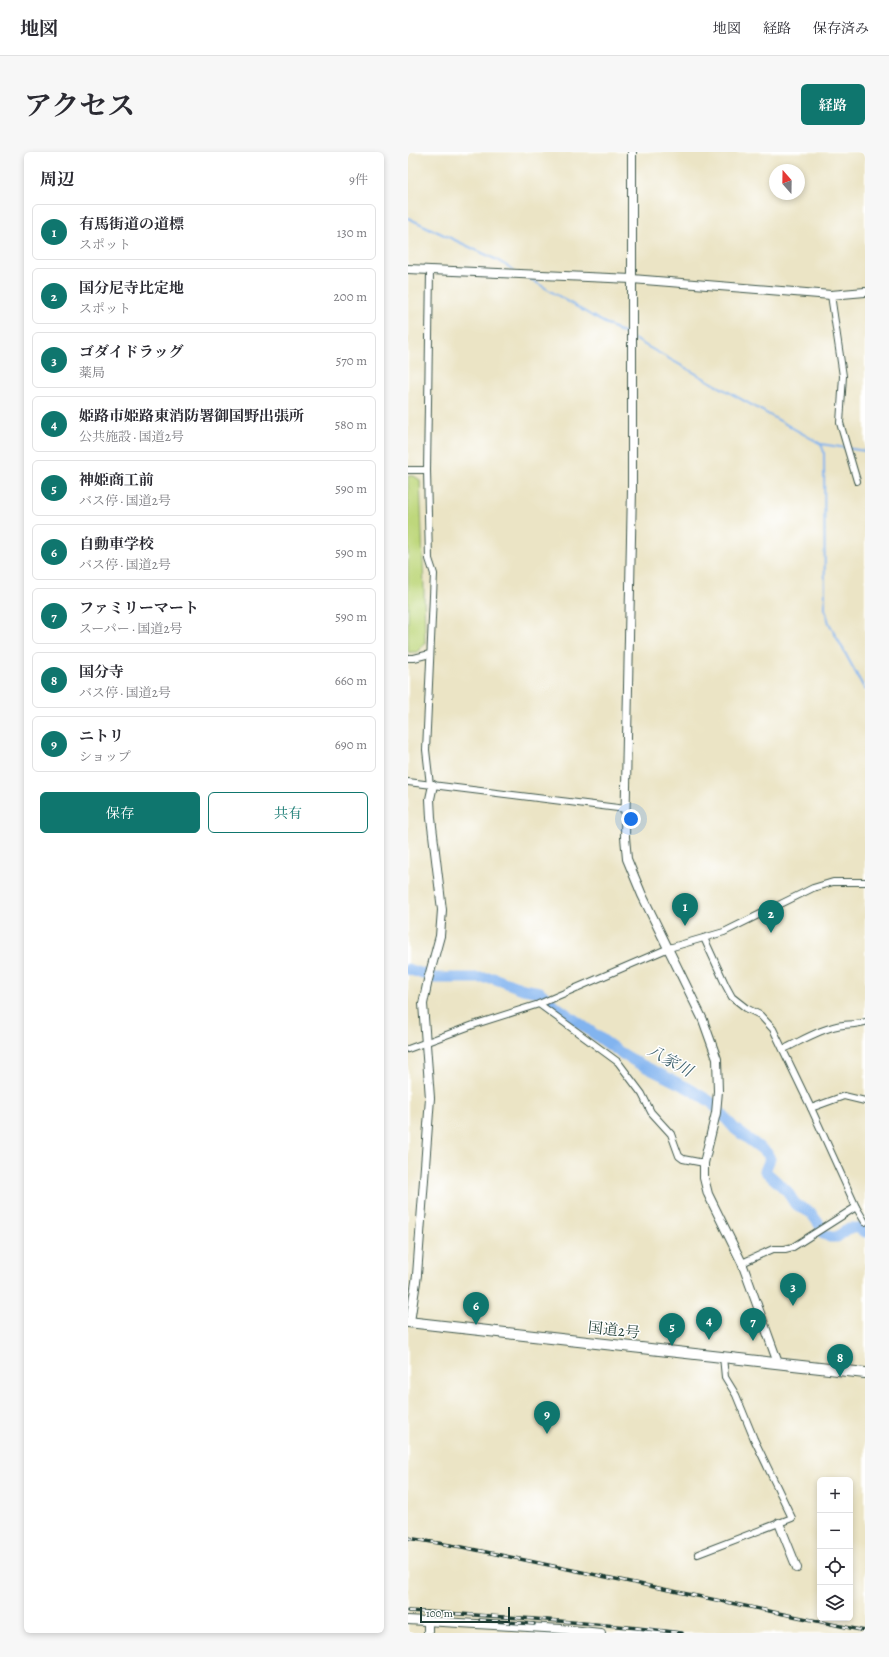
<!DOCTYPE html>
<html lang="ja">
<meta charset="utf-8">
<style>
:root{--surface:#fff;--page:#f7f7f7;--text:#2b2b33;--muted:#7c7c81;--line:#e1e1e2;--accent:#0f766e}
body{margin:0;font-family:Alegreya,"Noto Serif JP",serif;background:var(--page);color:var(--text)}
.controls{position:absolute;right:12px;bottom:12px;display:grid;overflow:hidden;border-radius:6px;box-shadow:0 2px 6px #0003}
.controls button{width:36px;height:36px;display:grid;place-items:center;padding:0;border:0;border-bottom:1px solid var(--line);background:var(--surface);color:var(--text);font:20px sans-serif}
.compass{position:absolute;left:361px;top:12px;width:36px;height:36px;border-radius:50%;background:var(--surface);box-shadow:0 2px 6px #0003;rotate:340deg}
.scale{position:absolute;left:12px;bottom:10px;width:90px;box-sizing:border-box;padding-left:4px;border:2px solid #1f3d34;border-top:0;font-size:11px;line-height:14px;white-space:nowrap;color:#1f3d34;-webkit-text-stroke:3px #fff;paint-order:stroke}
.you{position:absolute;left:223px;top:667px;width:14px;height:14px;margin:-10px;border:3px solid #fff;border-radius:50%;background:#1a73e8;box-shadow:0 0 0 6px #1a73e833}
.badge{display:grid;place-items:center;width:26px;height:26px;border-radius:50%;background:var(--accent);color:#fff;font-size:13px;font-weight:700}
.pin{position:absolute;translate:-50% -33px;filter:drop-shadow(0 1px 2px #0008)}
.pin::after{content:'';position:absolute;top:21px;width:14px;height:12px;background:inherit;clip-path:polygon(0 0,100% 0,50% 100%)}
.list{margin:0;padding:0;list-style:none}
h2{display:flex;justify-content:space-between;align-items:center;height:52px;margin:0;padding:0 16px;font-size:17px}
h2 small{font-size:13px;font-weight:400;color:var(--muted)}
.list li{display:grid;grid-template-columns:26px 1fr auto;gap:12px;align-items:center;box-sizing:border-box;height:56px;margin:0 8px 8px;padding:0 8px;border:1px solid var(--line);border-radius:6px}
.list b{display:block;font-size:15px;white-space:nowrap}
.list p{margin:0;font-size:13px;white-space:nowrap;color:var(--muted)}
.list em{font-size:13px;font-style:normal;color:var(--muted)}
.actions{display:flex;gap:8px;padding:12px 16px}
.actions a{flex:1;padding:9px 0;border:1px solid var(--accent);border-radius:6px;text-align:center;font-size:14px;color:var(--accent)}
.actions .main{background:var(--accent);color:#fff}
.icon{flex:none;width:22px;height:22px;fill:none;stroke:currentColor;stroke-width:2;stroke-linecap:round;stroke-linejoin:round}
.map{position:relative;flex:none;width:457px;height:1481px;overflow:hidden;border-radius:6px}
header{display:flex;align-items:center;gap:24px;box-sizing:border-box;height:56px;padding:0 20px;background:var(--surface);border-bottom:1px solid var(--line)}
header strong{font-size:19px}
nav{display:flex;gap:22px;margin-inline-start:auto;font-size:14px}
.intro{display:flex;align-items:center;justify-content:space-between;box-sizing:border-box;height:96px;padding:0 24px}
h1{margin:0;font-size:28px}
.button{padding:10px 18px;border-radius:6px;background:var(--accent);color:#fff;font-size:14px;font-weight:700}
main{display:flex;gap:24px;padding:0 24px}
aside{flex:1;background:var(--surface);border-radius:6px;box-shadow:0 2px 6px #0003}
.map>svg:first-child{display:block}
.green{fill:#bed77c;stroke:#6e8a58}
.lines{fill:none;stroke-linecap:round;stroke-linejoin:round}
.stream{stroke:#82b4ef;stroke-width:2}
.river{stroke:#82b4ef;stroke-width:11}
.minor-casing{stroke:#3e564a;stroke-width:8}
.tertiary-casing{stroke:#3e564a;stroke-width:10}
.trunk-casing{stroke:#3e564a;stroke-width:12}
.minor{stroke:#fff;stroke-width:6}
.tertiary{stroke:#fff;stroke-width:8}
.trunk{stroke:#fff;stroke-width:10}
.rail-casing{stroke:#1f3d34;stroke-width:3.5}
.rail{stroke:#fff;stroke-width:2;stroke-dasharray:6;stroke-linecap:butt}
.labels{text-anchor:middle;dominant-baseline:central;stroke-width:3;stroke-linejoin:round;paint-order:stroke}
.street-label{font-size:15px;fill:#1f3d34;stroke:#fff}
.water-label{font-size:16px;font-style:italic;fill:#3d616c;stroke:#fff}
</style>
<header>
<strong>地図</strong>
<nav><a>地図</a><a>経路</a><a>保存済み</a></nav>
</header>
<div class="intro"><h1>アクセス</h1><a class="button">経路</a></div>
<main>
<aside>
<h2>周辺<small>9件</small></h2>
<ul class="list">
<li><span class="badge">1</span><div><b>有馬街道の道標</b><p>スポット</p></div><em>130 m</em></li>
<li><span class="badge">2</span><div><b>国分尼寺比定地</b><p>スポット</p></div><em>200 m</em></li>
<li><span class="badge">3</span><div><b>ゴダイドラッグ</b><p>薬局</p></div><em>570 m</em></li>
<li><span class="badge">4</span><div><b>姫路市姫路東消防署御国野出張所</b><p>公共施設 · 国道2号</p></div><em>580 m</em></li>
<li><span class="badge">5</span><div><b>神姫商工前</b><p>バス停 · 国道2号</p></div><em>590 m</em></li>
<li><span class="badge">6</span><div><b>自動車学校</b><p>バス停 · 国道2号</p></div><em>590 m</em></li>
<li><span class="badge">7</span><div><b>ファミリーマート</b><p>スーパー · 国道2号</p></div><em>590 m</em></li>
<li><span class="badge">8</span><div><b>国分寺</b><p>バス停 · 国道2号</p></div><em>660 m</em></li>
<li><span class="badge">9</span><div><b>ニトリ</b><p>ショップ</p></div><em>690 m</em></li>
</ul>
<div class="actions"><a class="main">保存</a><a>共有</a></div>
</aside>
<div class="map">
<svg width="457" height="1481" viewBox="0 0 457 1481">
<rect width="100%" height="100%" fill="#fff"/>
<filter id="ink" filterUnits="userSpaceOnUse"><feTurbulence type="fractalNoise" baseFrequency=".025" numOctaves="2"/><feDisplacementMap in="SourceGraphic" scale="8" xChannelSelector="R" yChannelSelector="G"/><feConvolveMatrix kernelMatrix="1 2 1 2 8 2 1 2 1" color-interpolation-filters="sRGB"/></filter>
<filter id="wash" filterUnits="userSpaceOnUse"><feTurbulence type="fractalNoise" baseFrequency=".012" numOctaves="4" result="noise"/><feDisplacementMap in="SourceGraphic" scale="16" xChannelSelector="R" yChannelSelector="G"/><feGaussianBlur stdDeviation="0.9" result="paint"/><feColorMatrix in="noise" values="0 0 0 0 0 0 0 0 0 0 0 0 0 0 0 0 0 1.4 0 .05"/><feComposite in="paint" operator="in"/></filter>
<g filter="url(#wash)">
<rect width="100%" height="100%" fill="#ebe4c5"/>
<path class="green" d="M0 324H6L12 328 16 437 17 491 9 500H0Z"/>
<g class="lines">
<g class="stream">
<path d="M0 66 87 107 106 118"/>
<path d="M119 125 184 164 221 184"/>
<path d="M226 187 413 292 457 299"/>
<path d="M413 292 416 300 417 457 421 471 457 538"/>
</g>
<path class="river" d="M0 817 27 826H85L115 837 132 840 146 853 210 899 228 910 280 936 303 950 327 977 359 1001 362 1007 357 1019 379 1039 387 1052 403 1061 411 1072 416 1082 422 1085H429L441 1076H449L457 1080"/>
</g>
</g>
<g filter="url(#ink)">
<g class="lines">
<defs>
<g id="minor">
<path d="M423 143 435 224 432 271 449 329"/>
<path d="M0 318H19"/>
<path d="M0 506H6L22 502"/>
<path d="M0 630 218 657"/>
<path d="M22 633 18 598 26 422 21 407 19 318 22 119"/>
<path d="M296 786 318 834 324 845 338 856 352 863 365 877 403 956 448 1055 457 1070"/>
<path d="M131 852 210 910 234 942 243 960 263 982 271 1004 275 1007 296 1011"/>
<path d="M0 897 68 872 131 852 261 796 316 780 405 736 425 730H457"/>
<path d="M376 897C393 889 410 878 429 874 438 872 448 873 457 870"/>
<path d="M403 956 436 944 457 949"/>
<path d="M334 1111 365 1097H377L385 1095 448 1055"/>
<path d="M290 1402 384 1366 346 1287 328 1243 317 1225 315 1205"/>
</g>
<g id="tertiary">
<path d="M224 0V336L217 685 219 707 234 743 295 868 309 907 310 939 308 961 296 1011V1026L300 1042 334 1111 370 1211"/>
<path d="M0 117 224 127 423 143 457 140"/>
<path d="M2 1170 9 1123 22 946 15 852 20 828 32 784 34 758 23 666 22 647 25 633"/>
<path d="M371 1371 389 1416"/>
<path d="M0 1468 153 1477 193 1481"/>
<path d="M20 1481V1470"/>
</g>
<path id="trunk" d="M0 1170 457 1221"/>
</defs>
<use href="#minor" class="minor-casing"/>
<use href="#tertiary" class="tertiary-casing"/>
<use href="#trunk" class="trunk-casing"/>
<use href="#minor" class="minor"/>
<use href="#tertiary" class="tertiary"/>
<use href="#trunk" class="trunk"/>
<defs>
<g id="rail">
<path d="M0 1386 54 1395 457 1479"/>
<path d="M0 1459C92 1464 183 1470 274 1481"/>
<path d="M72 1468 126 1472"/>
</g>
</defs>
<use href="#rail" class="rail-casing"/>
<use href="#rail" class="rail"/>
</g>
</g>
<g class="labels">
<g class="street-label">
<text transform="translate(206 1178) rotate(6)">国道2号</text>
</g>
<g class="water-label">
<text transform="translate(262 909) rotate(29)">八家川</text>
</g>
</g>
</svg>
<div class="controls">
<button>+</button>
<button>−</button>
<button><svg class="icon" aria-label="locate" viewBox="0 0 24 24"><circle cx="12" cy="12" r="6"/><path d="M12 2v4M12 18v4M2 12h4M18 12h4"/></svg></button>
<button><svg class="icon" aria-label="layers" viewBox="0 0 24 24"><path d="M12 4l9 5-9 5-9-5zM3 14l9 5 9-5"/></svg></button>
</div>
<svg class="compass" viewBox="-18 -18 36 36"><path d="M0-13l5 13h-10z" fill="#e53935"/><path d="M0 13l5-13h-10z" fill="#7c7c81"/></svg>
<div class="scale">100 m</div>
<div class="you"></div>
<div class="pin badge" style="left:277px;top:774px">1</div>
<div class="pin badge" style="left:363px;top:781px">2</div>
<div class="pin badge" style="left:385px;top:1154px">3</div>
<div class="pin badge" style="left:301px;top:1188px">4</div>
<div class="pin badge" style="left:264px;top:1194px">5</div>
<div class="pin badge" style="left:68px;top:1173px">6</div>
<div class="pin badge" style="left:345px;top:1189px">7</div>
<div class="pin badge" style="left:432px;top:1225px">8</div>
<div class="pin badge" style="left:139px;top:1282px">9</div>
</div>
</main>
